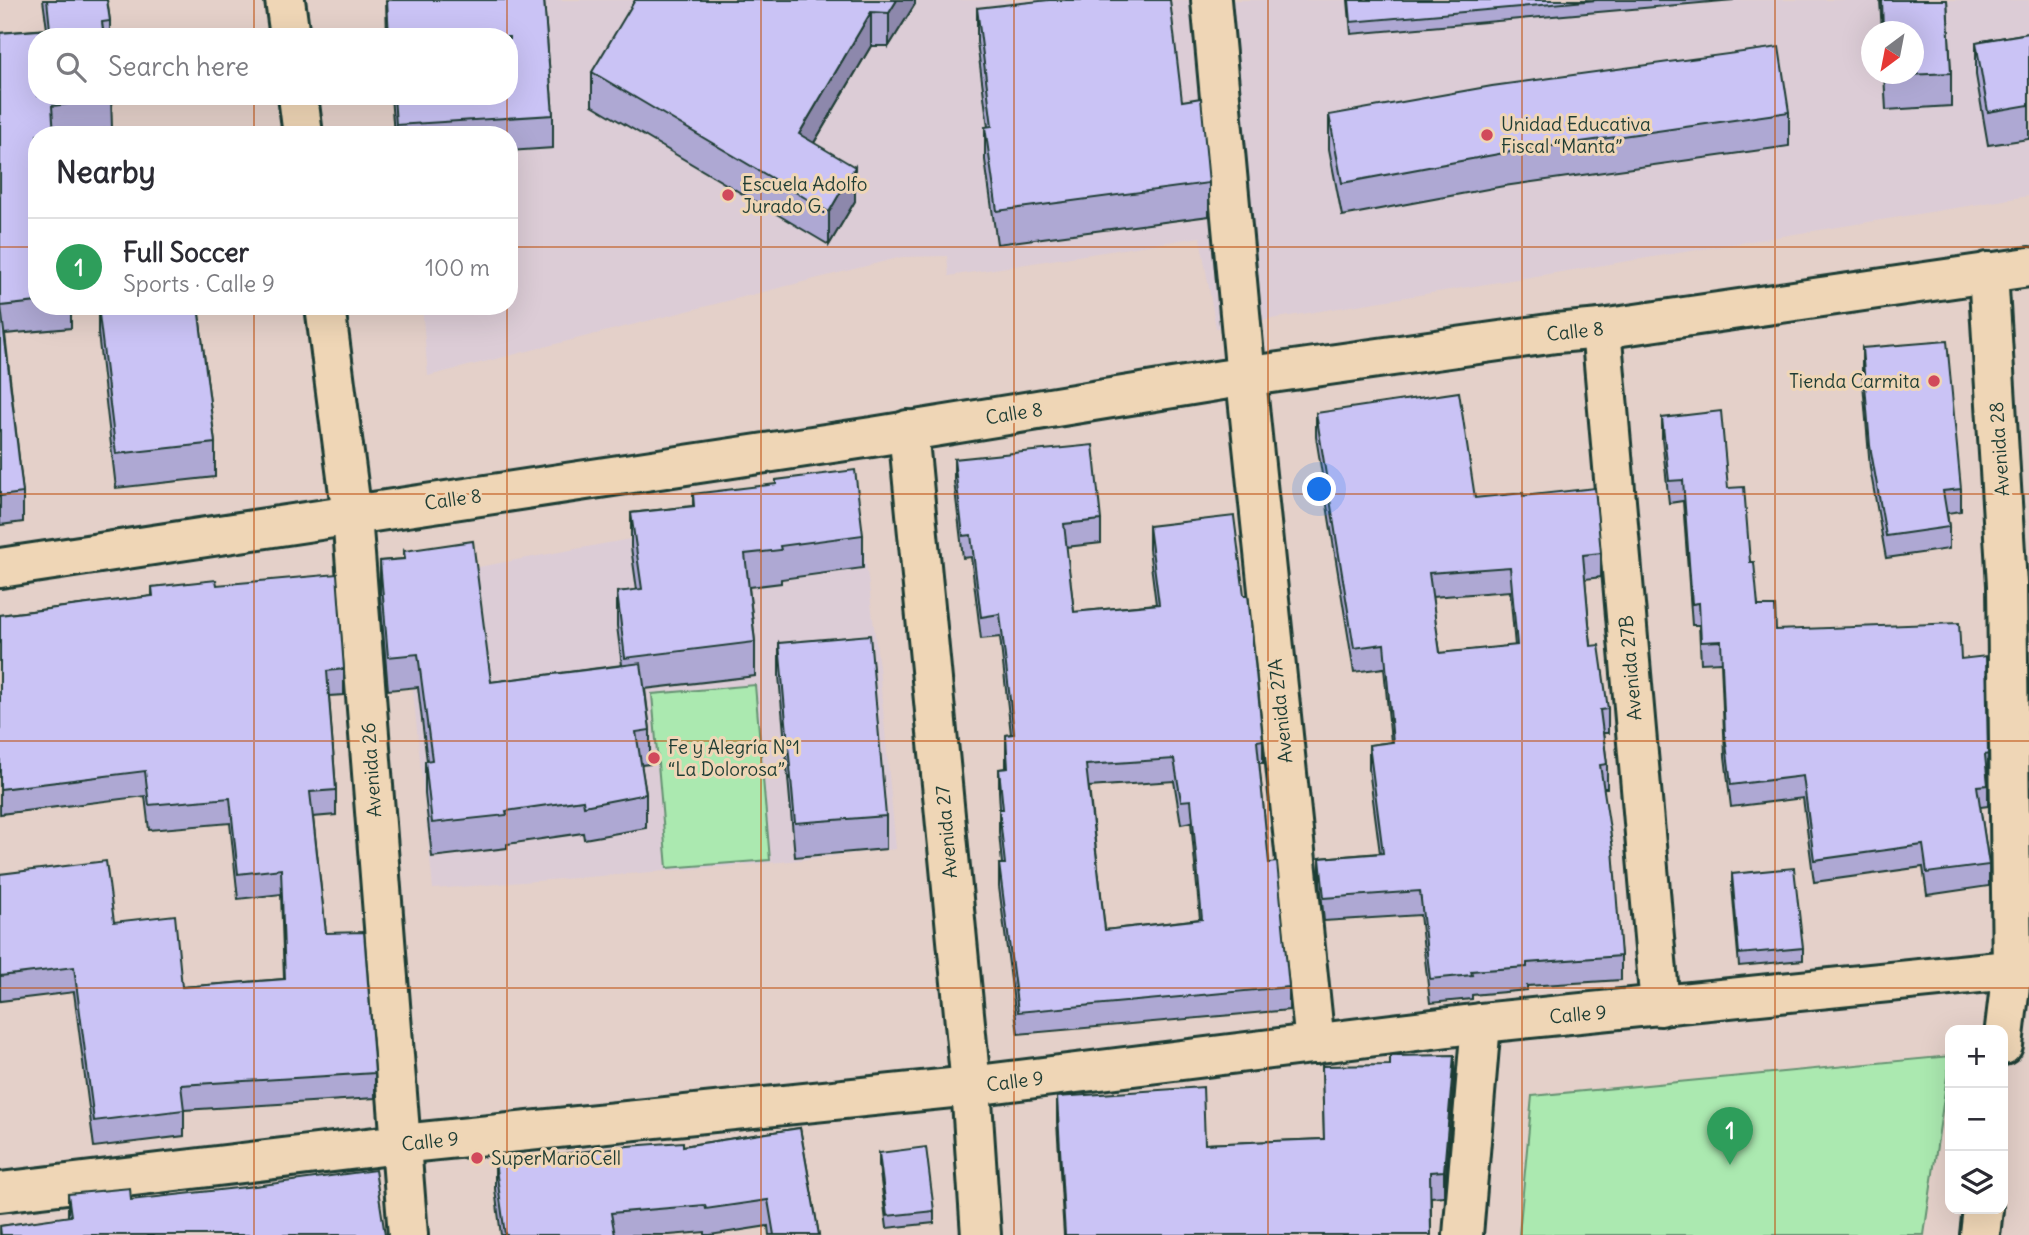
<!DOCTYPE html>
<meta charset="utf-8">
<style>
:root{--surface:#fff;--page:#f7f7f7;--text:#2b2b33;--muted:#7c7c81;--line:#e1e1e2;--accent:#7c3aed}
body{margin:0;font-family:Delius,sans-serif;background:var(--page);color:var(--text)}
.controls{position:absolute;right:21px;bottom:21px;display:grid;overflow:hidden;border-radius:14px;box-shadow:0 7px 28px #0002}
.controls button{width:63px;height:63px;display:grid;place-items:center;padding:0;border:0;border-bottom:2px solid var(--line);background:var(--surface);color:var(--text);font:35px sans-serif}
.compass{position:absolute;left:1861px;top:21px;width:63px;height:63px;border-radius:50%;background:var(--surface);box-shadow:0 7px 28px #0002;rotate:212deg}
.you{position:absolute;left:1320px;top:490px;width:24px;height:24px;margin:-18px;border:5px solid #fff;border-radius:50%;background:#1a73e8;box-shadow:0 0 0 10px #1a73e833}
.badge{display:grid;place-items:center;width:46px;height:46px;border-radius:50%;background:var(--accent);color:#fff;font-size:23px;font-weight:700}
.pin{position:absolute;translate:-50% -58px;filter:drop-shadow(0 2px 4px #0008)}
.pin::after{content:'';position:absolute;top:37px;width:24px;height:21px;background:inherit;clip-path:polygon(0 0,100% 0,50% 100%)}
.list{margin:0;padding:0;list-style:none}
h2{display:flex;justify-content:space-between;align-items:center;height:91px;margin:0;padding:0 28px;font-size:30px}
h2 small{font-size:23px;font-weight:400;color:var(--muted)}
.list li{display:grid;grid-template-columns:46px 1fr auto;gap:21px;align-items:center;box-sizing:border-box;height:98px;padding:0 28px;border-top:2px solid var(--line)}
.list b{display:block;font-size:26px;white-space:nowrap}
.list p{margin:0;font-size:23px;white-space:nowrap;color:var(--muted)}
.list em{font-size:23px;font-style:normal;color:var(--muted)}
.icon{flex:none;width:38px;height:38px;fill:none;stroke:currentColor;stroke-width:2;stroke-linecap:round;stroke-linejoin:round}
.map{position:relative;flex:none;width:2029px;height:1235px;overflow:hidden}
.search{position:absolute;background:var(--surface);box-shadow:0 7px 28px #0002;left:28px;top:28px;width:490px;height:77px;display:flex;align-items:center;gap:18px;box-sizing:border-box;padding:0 24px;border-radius:28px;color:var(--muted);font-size:26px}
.panel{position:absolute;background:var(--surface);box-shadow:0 7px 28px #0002;left:28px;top:126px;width:490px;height:189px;border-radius:28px}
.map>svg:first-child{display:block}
.built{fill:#dcccd6;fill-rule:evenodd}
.green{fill:#abe9b0;stroke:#659372;stroke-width:2}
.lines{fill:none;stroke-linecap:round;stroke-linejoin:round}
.minor-casing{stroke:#1f3d34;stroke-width:44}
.minor{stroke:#efd6b6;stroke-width:38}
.wall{fill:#aea8d3;stroke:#1f3d34;stroke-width:2;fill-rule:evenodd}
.shaded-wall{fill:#8d88ac;stroke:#1f3d34;stroke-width:2}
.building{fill:#cac3f5;stroke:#1f3d34;stroke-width:2;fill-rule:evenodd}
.grid{fill:none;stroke:#c05314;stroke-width:2;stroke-opacity:0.55}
.poi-dot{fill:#d1495b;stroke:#efd6b6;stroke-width:2.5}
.labels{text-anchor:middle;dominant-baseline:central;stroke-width:6;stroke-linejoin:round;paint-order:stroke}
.poi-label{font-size:19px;fill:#1f3d34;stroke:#efd6b6;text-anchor:start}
.street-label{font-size:19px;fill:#1f3d34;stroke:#efd6b6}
</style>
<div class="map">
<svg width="2029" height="1235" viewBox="0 0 2029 1235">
<rect width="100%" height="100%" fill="#e4d0c9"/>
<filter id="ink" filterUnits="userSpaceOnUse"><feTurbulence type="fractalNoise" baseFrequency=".0143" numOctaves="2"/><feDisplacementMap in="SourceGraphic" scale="14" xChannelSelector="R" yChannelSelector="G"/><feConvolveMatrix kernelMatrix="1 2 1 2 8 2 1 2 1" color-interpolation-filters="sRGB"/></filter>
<g filter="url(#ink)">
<g class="built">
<path d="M397 0H2029V196L1216 328 1200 237 949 276 947 256 902 257 428 376 422 306H509V37ZM1871 32H1913V74H1871Z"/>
<path d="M858 497 879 667 896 849 781 862 433 889 402 581Z"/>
</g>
<g class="green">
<path d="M755 685 770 860 667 868 652 694Z"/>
<path d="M1950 1056 1924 1235H1519L1532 1096Z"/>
</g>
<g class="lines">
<defs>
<g id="minor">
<path d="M285 0 290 37"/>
<path d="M1211 0 1246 378 1315 1044"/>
<path d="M298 96 303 135"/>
<path d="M1988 272 2007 585 2012 969 2003 1045"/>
<path d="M325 306 352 516 408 1235"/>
<path d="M1601 329 1660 1006"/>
<path d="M908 430 971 1086 981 1235"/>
<path d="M0 568 872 437 1222 380 1556 333 1601 329 2029 267"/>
<path d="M0 1192 400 1144 971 1086 1481 1023 2029 968"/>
<path d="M1463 1235 1481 1023"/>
<path d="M1980 1235 1983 1209"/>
</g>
</defs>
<use href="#minor" class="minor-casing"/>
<use href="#minor" class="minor"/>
</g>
<g class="wall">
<path d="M43 0H107L110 21V37H37L111 96 112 128 54 135H37V306H71V328L5 334 23 493V522L0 525V33L47 29Z"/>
<path d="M386 0H544L553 115V148L509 151V135H394L391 96H509V37H387Z"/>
<path d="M915 0V4L889 46H871L814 143 855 201 829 245 592 105V72Z"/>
<path d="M1348 0H1734L1351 34Z"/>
<path d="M1880 0H1947L1951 73V106L1886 110 1884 74H1914V32H1882Z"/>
<path d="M977 8 1182 101 1209 183V216L997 244 985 160V127H988L977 42Z"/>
<path d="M2029 33V139L1988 145 1976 75V42Z"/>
<path d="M1789 112V146L1504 186 1342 216 1329 149V115Z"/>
<path d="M98 306H198L215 443V477L116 488 98 333Z"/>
<path d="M1862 348 1961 489V511L1947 513 1949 527V549L1886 558 1870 468 1862 371Z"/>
<path d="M1316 413 1475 498 1523 496 1601 553V577L1585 579 1591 646 1608 709V733H1603L1607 764V788H1603L1621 956V980L1527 986V990L1472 995V999L1430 1003 1420 915 1324 921 1320 882V858L1380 853 1369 769V745L1391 742 1384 668 1354 672 1316 437ZM1510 591 1515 646 1440 653 1432 597Z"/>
<path d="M1662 418 1728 488 1750 562 1758 606 1776 630 1961 659 1988 754V806L1980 807 1989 865V886L1927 895 1923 867 1814 882 1803 798 1731 807 1725 756 1721 662 1701 663 1699 625H1692L1683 501 1669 503 1662 439Z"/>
<path d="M954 459 1101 520V543L1066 547 1074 612 1156 604 1149 549V526L1244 595 1263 740V763H1259L1269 863 1289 987V1010L1018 1034 999 887V864H1002L999 832V809H1000L999 791V769L1006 768V735L1011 734 1000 637 981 639 971 557 963 558 954 481ZM1174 781 1181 824 1191 822 1200 919 1105 930 1089 787Z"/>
<path d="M693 494 863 535V568L781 579V583L749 587 755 642V676L645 689 650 730V764L641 765 646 794V828L584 839 583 833 507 844V848L432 857 425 794V761H427L418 687 388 690 380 595V561L404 559V551L491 682 622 665 617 626V592L637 590 631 547V513L693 506Z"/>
<path d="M217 585 344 669V695L329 696 336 790V815L313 817 326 933 375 1073V1098L184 1110V1136L94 1147 74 992 0 1001V874L114 922 182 987 284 979 281 894 238 899 230 823 149 830 145 796 0 814V615L152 596V587Z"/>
<path d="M779 643 886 816V849L795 857 779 676Z"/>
<path d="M1732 874 1803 948V960L1739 966 1732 886Z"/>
<path d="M1322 1066 1454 1079 1444 1196 1431 1197V1235H1064L1057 1122V1097L1205 1144 1324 1139Z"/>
<path d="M800 1128 819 1235H769L768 1226 710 1235H705V1232L669 1235H501L495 1189V1162L683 1146Z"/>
<path d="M879 1153 934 1211V1223L887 1228 879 1165Z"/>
<path d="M68 1194 131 1200 385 1235H0V1226L68 1217Z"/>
</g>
<g class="shaded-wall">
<path d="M897 0H915V4L889 46V13Z"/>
<path d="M871 12V46L799 168V134Z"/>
<path d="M855 167V201L829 245V212Z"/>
<path d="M1454 1055V1079L1444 1196V1171Z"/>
</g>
<g class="building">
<path d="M47 0H107L110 21 102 22 104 37H37V96H111L112 99 52 106 54 135H37V302L1 306 23 493 0 496V33L50 29Z"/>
<path d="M387 0H544L553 115 396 125 394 96H509V37H389Z"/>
<path d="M635 0H897L889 13 871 12 799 134 855 167 829 212 592 72Z"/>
<path d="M1049 0H1170L1182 101 1201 98 1209 183 997 211 985 127 992 126 977 8Z"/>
<path d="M1349 0H1597L1351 22Z"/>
<path d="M1882 0H1947L1951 73 1886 76V74H1914V32H1883Z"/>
<path d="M2029 33V105L1988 112 1976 42Z"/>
<path d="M1779 47 1789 112 1504 153 1342 183 1329 115 1492 86Z"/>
<path d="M98 306H198L215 443 116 454Z"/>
<path d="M1947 341 1961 489 1943 491 1949 527 1886 536 1870 446 1862 348Z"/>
<path d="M1459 392 1475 498 1523 493V496L1595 488 1601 553 1583 555 1591 646 1599 645 1608 709 1600 710 1607 764 1600 765 1613 849 1621 956 1527 963V967L1471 971 1472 975 1430 979 1420 891 1324 898 1320 858 1383 853 1369 745 1393 742 1384 644 1354 648 1316 413ZM1510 567 1517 645 1440 653 1429 573Z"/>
<path d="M1721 411 1728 488 1744 487 1750 562H1754L1758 606H1775L1776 630 1959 623 1961 659 1986 656 1988 754 1985 755 1988 785 1977 786 1989 865 1927 873 1923 845 1814 860 1803 776 1731 785 1725 735 1721 641 1701 642 1699 603 1692 604 1683 480 1669 481 1662 418Z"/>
<path d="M1093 445 1101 520 1064 524 1074 612 1159 604 1149 526 1234 516 1244 595H1248L1263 740 1257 741 1269 863 1277 862 1289 987 1018 1012 999 864H1005L999 809H1003L999 769 1008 768 1006 735 1014 734 1000 614 981 617 971 535 963 536 954 459ZM1174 759 1181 801 1191 800 1202 919 1105 930 1086 765Z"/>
<path d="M855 470 863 535 780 546 781 550 745 554 755 642 625 658 617 592 642 589 631 513 694 506 693 494 776 484V480Z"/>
<path d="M473 541 491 682 641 663 650 730 636 732 646 794 584 806 583 800 506 811 507 815 432 823 425 761 432 760 418 654 388 657 380 561 405 559 404 551Z"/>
<path d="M337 574 344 669 327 671 336 790 310 792 326 933 364 932 375 1073 181 1085 184 1110 94 1121 74 967 0 976V874L106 861 114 922 175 915 182 987 285 979 281 869 238 874 230 798 149 805 145 771 0 789V615L153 596 152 587 216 580 217 585Z"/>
<path d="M870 635 886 816 795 823 779 643Z"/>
<path d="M1794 868 1803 948 1739 954 1732 874Z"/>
<path d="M1454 1055 1444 1171 1430 1172 1431 1235H1065L1057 1097 1203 1087 1205 1144 1324 1139 1322 1066 1390 1065V1056Z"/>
<path d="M800 1128 819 1235H774L768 1200 706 1209 705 1205 611 1213 615 1235H505L495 1162 628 1146 683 1142V1146Z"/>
<path d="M926 1147 934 1211 887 1216 879 1153Z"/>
<path d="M375 1170 385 1235H1L0 1226 71 1216 68 1194 130 1188 131 1200 255 1186Z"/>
</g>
</g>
<path class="grid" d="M254 0V37M507 0V37M761 0V1235M1014 0V1235M1268 0V1235M1522 0V1235M1775 0V1235M254 96V135M507 96V135M0 247H37M509 247H2029M254 306V1235M507 306V1235M0 494H2029M0 741H2029M0 988H2029"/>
<g class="poi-dot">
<circle cx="1487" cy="135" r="7"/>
<circle cx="728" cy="195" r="7"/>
<circle cx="1934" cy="381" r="7"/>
<circle cx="654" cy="758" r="7"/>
<circle cx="477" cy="1158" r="7"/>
</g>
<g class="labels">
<g class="poi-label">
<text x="1501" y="124">Unidad Educativa<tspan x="1501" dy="22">Fiscal “Manta”</tspan></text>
<text x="742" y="184">Escuela Adolfo<tspan x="742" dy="22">Jurado G.</tspan></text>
<text x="1920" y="381" text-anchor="end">Tienda Carmita</text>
<text x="668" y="747">Fe y Alegría Nº1<tspan x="668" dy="22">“La Dolorosa”</tspan></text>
<text x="491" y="1158">SuperMarioCell</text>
</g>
<g class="street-label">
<text transform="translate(1575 331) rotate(-6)">Calle 8</text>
<text transform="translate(1014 413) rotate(-9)">Calle 8</text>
<text transform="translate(1999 449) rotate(-94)">Avenida 28</text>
<text transform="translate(453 499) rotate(-8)">Calle 8</text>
<text transform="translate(1630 668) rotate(-95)">Avenida 27B</text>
<text transform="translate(1280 711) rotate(-96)">Avenida 27A</text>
<text transform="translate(371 770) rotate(-94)">Avenida 26</text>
<text transform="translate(946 832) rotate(-95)">Avenida 27</text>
<text transform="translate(1578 1014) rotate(-5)">Calle 9</text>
<text transform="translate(1015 1081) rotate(-7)">Calle 9</text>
<text transform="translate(430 1141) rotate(-6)">Calle 9</text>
</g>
</g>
</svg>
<div class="controls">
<button>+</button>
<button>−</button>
<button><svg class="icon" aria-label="layers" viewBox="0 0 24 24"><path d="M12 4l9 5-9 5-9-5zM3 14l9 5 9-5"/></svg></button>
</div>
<svg class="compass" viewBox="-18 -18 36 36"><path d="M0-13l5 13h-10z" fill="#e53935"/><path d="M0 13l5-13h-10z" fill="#7c7c81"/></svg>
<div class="you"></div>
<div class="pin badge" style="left:1730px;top:1165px;background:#2e9e5b">1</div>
<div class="search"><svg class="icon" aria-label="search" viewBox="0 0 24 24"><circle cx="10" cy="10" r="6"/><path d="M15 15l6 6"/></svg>Search here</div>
<section class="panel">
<h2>Nearby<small></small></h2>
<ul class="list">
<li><span class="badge" style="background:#2e9e5b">1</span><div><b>Full Soccer</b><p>Sports · Calle 9</p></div><em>100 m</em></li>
</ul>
</section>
</div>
